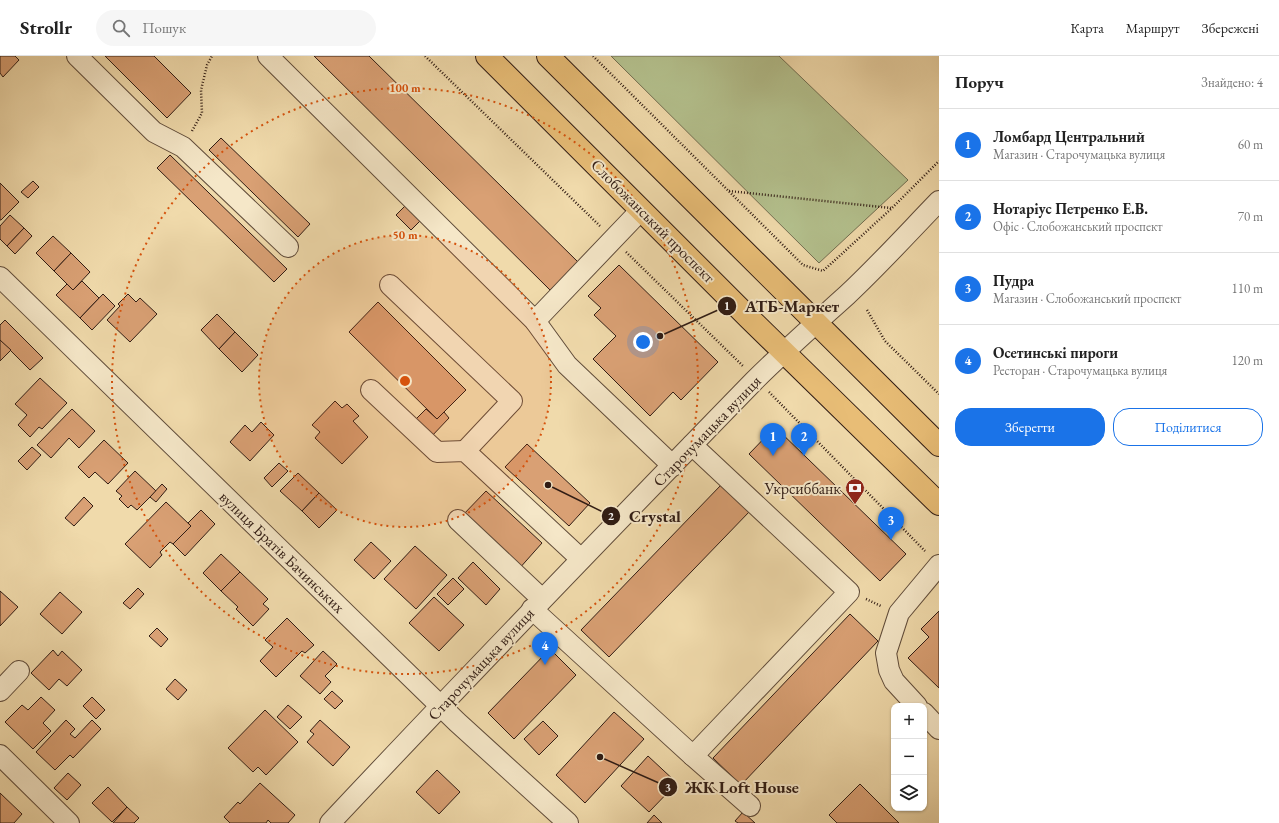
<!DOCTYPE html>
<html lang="uk">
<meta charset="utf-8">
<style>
:root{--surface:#fff;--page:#f6f6f6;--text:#222;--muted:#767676;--line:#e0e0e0;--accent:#1a73e8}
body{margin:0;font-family:"EB Garamond",serif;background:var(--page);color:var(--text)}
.controls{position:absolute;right:12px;bottom:12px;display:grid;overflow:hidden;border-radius:8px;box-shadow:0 1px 3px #0004}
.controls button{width:36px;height:36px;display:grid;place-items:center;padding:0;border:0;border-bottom:1px solid var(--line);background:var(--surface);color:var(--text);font:20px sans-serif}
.you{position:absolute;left:643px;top:286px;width:14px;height:14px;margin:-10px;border:3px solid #fff;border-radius:50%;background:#1a73e8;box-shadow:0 0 0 6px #1a73e833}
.badge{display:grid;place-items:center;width:26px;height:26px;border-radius:50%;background:var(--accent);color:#fff;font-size:13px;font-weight:700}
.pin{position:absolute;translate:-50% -33px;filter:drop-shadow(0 1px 2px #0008)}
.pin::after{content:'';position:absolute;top:21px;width:14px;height:12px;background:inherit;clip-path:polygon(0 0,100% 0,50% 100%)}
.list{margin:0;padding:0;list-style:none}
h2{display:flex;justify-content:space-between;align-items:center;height:52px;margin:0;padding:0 16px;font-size:17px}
h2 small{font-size:13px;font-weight:400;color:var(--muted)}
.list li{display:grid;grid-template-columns:26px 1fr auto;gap:12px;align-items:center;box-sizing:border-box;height:72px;padding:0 16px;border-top:1px solid var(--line)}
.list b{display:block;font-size:15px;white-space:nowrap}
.list p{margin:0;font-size:13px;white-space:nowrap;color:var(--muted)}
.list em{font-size:13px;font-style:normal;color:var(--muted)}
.actions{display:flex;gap:8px;padding:12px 16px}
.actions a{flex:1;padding:9px 0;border:1px solid var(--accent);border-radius:16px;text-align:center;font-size:14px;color:var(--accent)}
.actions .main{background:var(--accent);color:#fff}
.icon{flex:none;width:22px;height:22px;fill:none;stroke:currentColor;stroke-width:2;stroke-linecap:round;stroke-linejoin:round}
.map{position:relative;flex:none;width:939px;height:767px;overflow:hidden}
header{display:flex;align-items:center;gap:24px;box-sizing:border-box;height:56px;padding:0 20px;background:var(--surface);border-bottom:1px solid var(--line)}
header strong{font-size:19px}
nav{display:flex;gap:22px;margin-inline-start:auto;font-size:14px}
.search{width:280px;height:36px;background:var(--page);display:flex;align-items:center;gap:10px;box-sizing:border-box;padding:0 14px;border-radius:22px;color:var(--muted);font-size:15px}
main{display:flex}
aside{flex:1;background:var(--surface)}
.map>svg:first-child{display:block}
.green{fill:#b4c18e;stroke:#726e51}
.building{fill:#d9a074;stroke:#301c14}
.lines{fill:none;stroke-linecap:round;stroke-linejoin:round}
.minor-casing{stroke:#604c3a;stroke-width:22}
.major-casing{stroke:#301c14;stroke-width:24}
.path{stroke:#301c14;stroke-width:2.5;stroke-dasharray:1 2;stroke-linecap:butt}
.minor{stroke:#f5e7c8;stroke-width:20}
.major{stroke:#e8bd76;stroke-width:22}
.ring{fill:none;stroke:#d6530d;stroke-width:2;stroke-dasharray:2 4}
.labels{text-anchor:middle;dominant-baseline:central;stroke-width:4;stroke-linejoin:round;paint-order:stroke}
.street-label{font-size:16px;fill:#301c14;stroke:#f5e7c8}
.poi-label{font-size:16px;fill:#301c14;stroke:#f5e7c8;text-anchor:end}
.centre{fill:#d6530d;stroke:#f5e7c8;stroke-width:2}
.ring-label{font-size:12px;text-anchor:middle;font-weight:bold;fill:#d6530d;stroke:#f5e7c8;stroke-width:4;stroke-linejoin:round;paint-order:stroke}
.leader{fill:none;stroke:#301c14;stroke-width:1.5}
.callout-dot{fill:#301c14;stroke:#f5e7c8;stroke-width:1.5}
.mark-label{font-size:12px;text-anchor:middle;font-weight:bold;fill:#fff}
.callout-label{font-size:17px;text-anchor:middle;font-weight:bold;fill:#301c14;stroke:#f5e7c8;stroke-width:4;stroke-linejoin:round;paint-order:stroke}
</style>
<header>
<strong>Strollr</strong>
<div class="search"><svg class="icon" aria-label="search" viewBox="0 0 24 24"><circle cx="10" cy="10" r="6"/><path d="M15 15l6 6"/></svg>Пошук</div>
<nav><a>Карта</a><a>Маршрут</a><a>Збережені</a></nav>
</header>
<main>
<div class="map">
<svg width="939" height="767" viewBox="0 0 939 767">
<rect width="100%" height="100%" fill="#f0daab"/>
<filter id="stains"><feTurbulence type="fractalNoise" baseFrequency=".005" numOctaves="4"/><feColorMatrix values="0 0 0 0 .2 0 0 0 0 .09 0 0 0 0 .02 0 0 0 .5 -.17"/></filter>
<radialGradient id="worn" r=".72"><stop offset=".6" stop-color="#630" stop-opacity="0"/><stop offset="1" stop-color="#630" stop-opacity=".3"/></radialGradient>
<path class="green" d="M611 0H779L908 124 819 207Z"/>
<g class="building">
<path d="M0 0H15L19 4 3 21 0 17Z"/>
<path d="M105 0H154L191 37 167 62Z"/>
<path d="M314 0H369L578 206 550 234Z"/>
<path d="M221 82 310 168 298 181 209 94Z"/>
<path d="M170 99 287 213 274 226 157 112Z"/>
<path d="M33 125 39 131 28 142 21 136Z"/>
<path d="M0 127 19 146 1 164H0Z"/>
<path d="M408 147 423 162 411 174 396 159Z"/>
<path d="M10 159 24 172 7 190 0 183V170Z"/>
<path d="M24 172 32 180 15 198 7 190Z"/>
<path d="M53 180 71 197 54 215 36 197Z"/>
<path d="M71 197 90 216 73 234 54 215Z"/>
<path d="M619 209 718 306 681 344 673 336 650 360 593 303 616 280 594 259 601 252 588 240Z"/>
<path d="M82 225 99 242 80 262 56 239 67 228 73 234Z"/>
<path d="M103 238 115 250 92 274 80 262Z"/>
<path d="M128 238 136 246 140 242 157 258 130 286 107 264 120 250 118 248Z"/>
<path d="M378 246 466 334 437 363 349 276Z"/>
<path d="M217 258 235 276 219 293 201 274Z"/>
<path d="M5 264 43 302 30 314 0 284V269Z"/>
<path d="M235 276 258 299 242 316 219 293Z"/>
<path d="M0 284 11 294 0 305Z"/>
<path d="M40 322 67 347 42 373 39 371 30 381 18 369 27 359 15 348Z"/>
<path d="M335 345 342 352 347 348 359 360 353 365 368 381 342 408 315 382 320 376 312 369Z"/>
<path d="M72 353 95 375 79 392 69 382 51 402 37 389Z"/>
<path d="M426 353 437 363 444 356 449 362 430 382 414 365Z"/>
<path d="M261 366 274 379 250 405 230 386 245 369 252 376Z"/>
<path d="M775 371 906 498 880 525 749 398Z"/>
<path d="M104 384 128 407 108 428 95 416 89 422 78 411Z"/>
<path d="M527 388 590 447 569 470 505 411Z"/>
<path d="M32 391 41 399 27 414 18 405Z"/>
<path d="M279 407 288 415 272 431 264 422Z"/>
<path d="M135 415 156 435 137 454 131 449 128 452 119 443 122 440 116 435Z"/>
<path d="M298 417 319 437 302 455 280 435Z"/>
<path d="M162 428 167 433 156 446 150 441Z"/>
<path d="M722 428 750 455 609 601 581 574Z"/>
<path d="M486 435 542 487 518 514 461 461Z"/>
<path d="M319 437 337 454 319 472 302 455Z"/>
<path d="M84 441 93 450 74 470 65 462Z"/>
<path d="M166 446 191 470 173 488 170 486 160 496 162 499 150 512 125 488Z"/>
<path d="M201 454 215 468 185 500 173 488 191 470 188 467Z"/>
<path d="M371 486 391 505 374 523 354 504Z"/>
<path d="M415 490 447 519 416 553 384 523Z"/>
<path d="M221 498 240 516 221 535 203 517Z"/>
<path d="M473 506 500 533 486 549 458 522Z"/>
<path d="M240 516 268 543 263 548 269 553 253 570 236 553 238 551 221 535Z"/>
<path d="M453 522 464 533 448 549 437 538Z"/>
<path d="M138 532 144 538 130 553 123 547Z"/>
<path d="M0 535 18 551 0 570Z"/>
<path d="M60 536 82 556 62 578 40 558Z"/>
<path d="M434 541 464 569 439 595 409 567Z"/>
<path d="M939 555V632L908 602 929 581 921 573Z"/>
<path d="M850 558 878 585 741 729 713 702Z"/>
<path d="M287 562 314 589 305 597 302 595 276 621 260 605 273 591 265 584Z"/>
<path d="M157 572 168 583 161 591 149 580Z"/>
<path d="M550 593 576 619 514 683 488 657Z"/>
<path d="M53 594 58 600 62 595 82 614 67 630 59 623 49 634 31 617Z"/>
<path d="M323 595 337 608 325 620 331 626 320 638 300 620Z"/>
<path d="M175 623 187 634 178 644 166 633Z"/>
<path d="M332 635 343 645 335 653 324 643Z"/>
<path d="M41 641 55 654 43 667 51 675 33 693 5 666 22 649 28 654Z"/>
<path d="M92 641 105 654 96 663 83 650Z"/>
<path d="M288 649 302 661 290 673 277 661Z"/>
<path d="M265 654 298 686 266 719 258 711 253 716 228 692Z"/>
<path d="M614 656 644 683 585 747 556 719Z"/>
<path d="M66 664 75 673 70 678 75 682 92 664 101 673 73 702 70 699 55 714 36 696Z"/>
<path d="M320 664 350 691 333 710 307 686 314 678 310 675Z"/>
<path d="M543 665 558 680 539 699 524 683Z"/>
<path d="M648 700 677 727 649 756 621 730Z"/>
<path d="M437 714 460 736 439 758 416 736Z"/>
<path d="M68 717 81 729 67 744 54 732Z"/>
<path d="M260 727 295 759 288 767H271L268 764 266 767H230L224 761 238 746 240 748Z"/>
<path d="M860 728 899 767H837L829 759Z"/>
<path d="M108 731 127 751 112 766 92 747Z"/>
<path d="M0 737 22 758 14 767H0Z"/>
<path d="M127 751 139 762 134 767H113Z"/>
<path d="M743 756 755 767H738L735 765Z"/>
<path d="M654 759 662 767H647Z"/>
</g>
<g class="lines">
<defs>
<g id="minor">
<path d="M77 0 154 76 183 91 288 191"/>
<path d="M268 0 535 265 567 309 673 410"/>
<path d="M0 221 457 666 568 767"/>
<path d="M390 229 512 345 465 395"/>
<path d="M535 265 641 154"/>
<path d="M371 334 437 396 465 395 581 503"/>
<path d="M458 464 542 543"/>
<path d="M532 553 693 700 849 536 692 389"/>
<path d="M0 635 19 615"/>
<path d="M917 650 894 625 889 614 886 597 899 557 939 509"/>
<path d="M924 657 939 673"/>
<path d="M0 699 69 767"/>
<path d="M693 700 750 750"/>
<path d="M330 767C470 618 612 471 754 325 784 295 816 267 847 239 879 209 909 176 939 145"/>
</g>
<g id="major">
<path d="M487 0 749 262 939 448"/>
<path d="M548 0 939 389"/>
</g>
</defs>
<use href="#minor" class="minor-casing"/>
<use href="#major" class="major-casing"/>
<g class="path">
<path d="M425 0 600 170"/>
<path d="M593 0 803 209 823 215 892 152 939 105"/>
<path d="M192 75 202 57 201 34 207 9 212 0"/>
<path d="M729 135 891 152"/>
<path d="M626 196 743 310"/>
<path d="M867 254 885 285 939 338"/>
<path d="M769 336 925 495"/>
<path d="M866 543 881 550"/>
</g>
<use href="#minor" class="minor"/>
<use href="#major" class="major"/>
</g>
<circle cx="405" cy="325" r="146" fill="#d6530d" fill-opacity=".12"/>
<g class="ring">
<circle cx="405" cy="325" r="146"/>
<circle cx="405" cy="325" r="293"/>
</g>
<defs>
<symbol id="bank-pin" viewBox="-11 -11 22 30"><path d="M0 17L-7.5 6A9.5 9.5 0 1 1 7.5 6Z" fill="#8f2418" stroke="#f5e7c8"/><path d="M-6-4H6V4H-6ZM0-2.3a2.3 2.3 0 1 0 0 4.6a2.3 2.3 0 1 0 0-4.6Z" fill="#fff"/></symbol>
</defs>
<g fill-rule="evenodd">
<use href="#bank-pin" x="844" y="421" width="22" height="30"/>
</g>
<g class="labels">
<g class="street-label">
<text transform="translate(653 165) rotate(45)">Слобожанський проспект</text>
<text transform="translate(707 375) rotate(-46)">Старочумацька вулиця</text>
<text transform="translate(282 496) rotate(44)">вулиця Братів Бачинських</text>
<text transform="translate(481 608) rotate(-47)">Старочумацька вулиця</text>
</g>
<g class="poi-label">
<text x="841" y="432">Укрсиббанк</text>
</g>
</g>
<circle cx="405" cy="325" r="6" class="centre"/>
<g class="ring-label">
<text x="405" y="36">100 m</text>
<text x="405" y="183">50 m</text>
</g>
<path class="leader" d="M660 280L727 250M548 429L611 460M600 701L668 731"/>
<g class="callout-dot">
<circle cx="660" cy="280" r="4"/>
<circle cx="548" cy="429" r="4"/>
<circle cx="600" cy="701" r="4"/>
<circle cx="727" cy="250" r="10"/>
<circle cx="611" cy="460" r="10"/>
<circle cx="668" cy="731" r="10"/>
</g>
<g class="mark-label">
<text x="727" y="254">1</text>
<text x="611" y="464">2</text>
<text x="668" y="735">3</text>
</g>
<g class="callout-label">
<text x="792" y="256">АТБ-Маркет</text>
<text x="655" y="466">Crystal</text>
<text x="742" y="737">ЖК Loft House</text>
</g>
<rect width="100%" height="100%" filter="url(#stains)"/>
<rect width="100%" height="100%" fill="url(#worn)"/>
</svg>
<div class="controls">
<button>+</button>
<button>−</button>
<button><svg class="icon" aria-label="layers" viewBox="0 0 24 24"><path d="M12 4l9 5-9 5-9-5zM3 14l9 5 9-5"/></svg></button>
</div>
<div class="you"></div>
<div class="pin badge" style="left:773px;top:400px">1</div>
<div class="pin badge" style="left:804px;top:400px">2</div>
<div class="pin badge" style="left:891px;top:484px">3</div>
<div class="pin badge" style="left:545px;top:609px">4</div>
</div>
<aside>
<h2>Поруч<small>Знайдено: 4</small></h2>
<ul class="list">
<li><span class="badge">1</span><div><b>Ломбард Центральний</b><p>Магазин · Старочумацька вулиця</p></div><em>60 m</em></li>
<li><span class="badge">2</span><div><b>Нотаріус Петренко Е.В.</b><p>Офіс · Слобожанський проспект</p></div><em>70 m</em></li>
<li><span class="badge">3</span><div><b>Пудра</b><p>Магазин · Слобожанський проспект</p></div><em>110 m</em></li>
<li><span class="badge">4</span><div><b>Осетинські пироги</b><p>Ресторан · Старочумацька вулиця</p></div><em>120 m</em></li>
</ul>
<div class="actions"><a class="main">Зберегти</a><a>Поділитися</a></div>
</aside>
</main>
